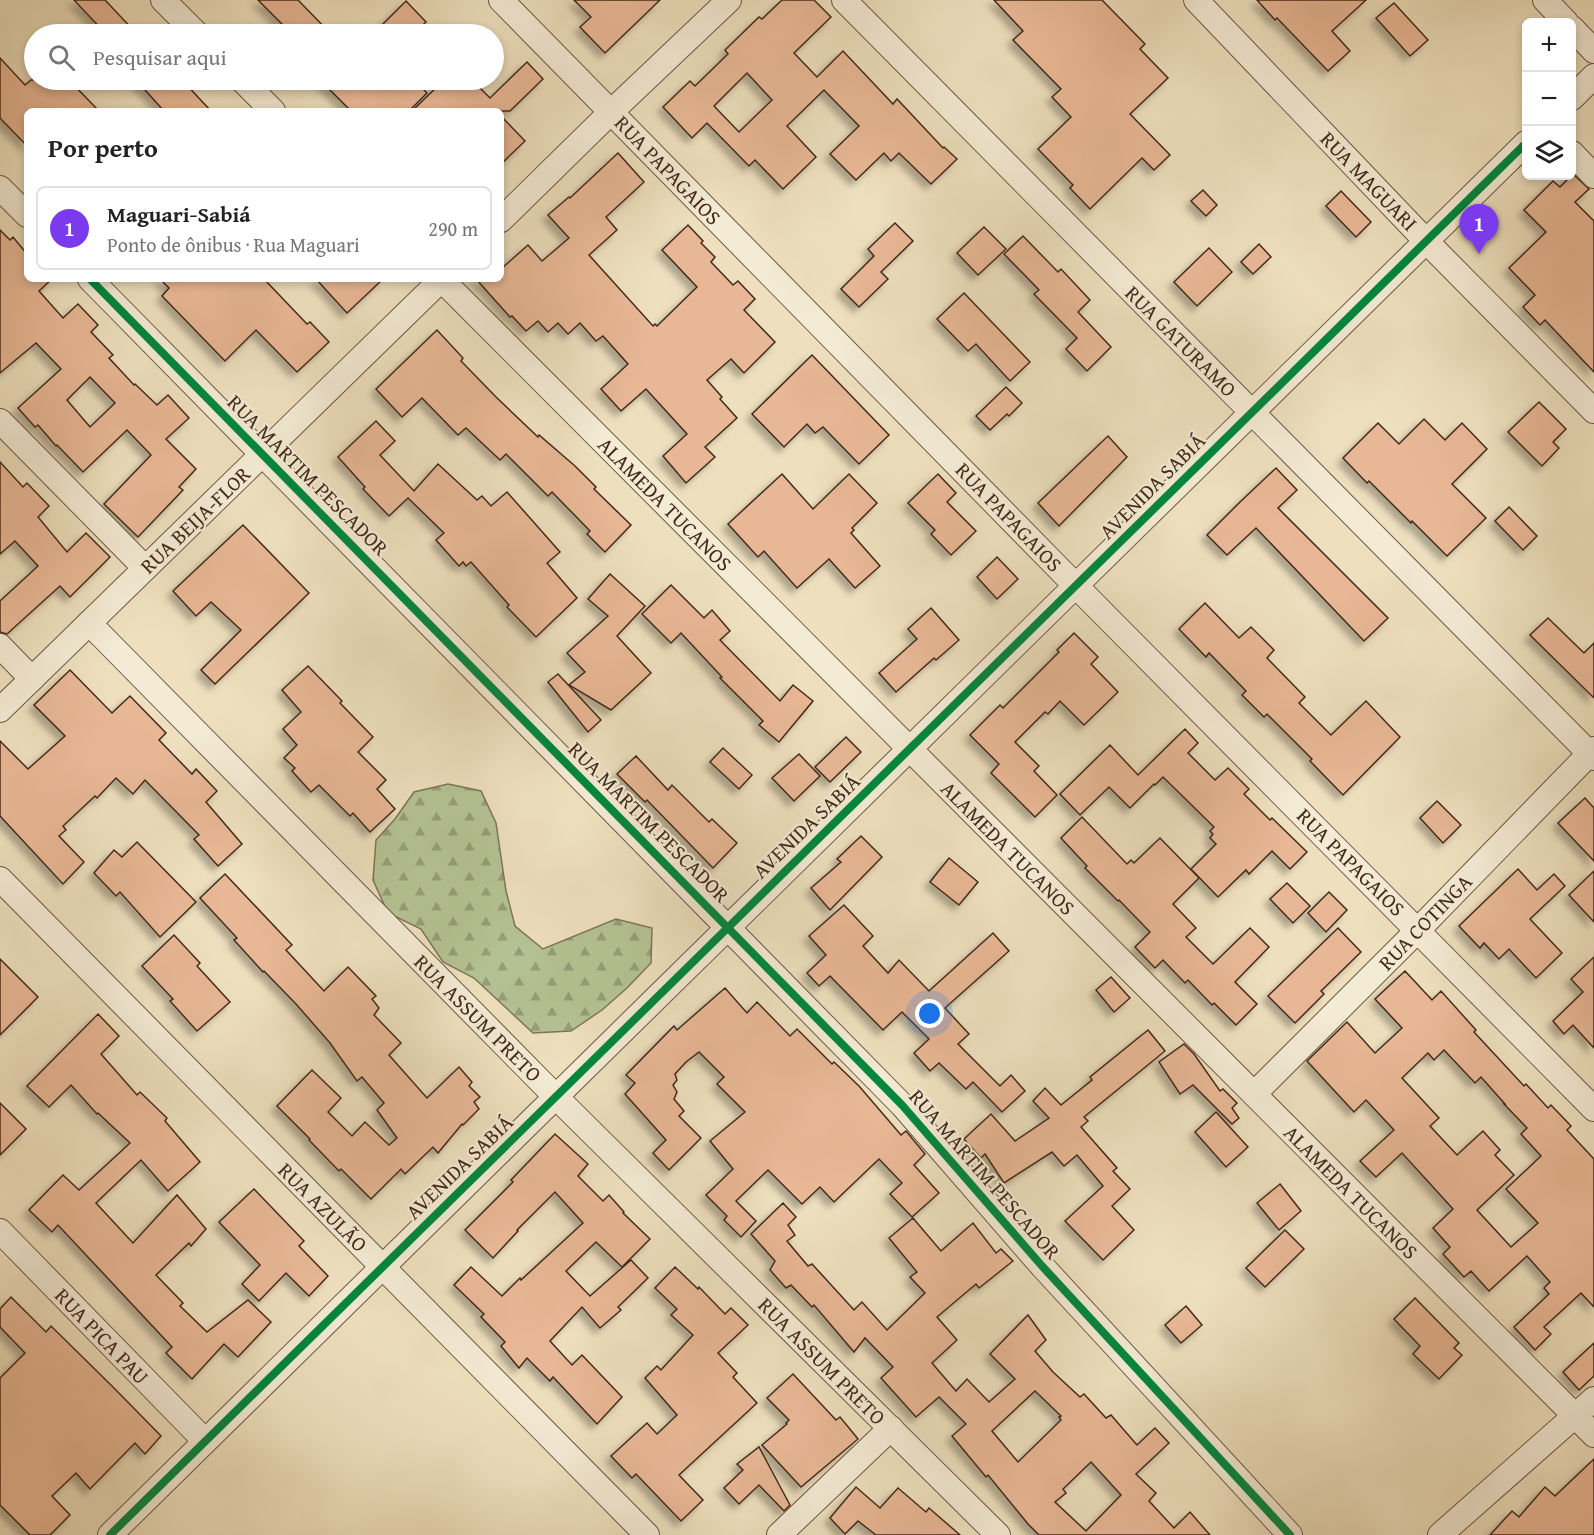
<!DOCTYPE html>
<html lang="pt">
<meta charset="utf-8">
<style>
:root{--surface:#fff;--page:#f6f6f6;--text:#222;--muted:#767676;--line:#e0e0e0;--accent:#7c3aed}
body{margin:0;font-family:"Gentium Book Plus",serif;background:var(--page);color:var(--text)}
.controls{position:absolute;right:18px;top:18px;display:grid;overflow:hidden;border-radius:9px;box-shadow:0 3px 9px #0003}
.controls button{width:54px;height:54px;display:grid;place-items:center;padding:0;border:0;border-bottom:2px solid var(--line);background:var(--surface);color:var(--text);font:30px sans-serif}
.you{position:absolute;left:930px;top:1014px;width:21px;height:21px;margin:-15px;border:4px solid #fff;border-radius:50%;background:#1a73e8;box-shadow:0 0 0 9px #1a73e833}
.badge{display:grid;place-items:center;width:39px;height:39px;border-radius:50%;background:var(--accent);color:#fff;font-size:20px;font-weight:700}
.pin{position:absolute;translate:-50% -50px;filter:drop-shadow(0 2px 3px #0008)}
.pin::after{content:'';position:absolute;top:32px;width:21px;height:18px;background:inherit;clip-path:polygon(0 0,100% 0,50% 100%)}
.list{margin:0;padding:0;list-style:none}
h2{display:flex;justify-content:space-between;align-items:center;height:78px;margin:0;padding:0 24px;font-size:26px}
h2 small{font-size:20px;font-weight:400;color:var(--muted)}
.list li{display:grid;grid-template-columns:39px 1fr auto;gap:18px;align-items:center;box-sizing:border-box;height:84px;margin:0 12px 12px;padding:0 12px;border:2px solid var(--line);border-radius:9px}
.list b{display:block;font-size:22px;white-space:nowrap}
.list p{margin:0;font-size:20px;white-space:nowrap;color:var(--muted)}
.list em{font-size:20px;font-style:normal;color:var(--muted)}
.icon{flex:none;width:33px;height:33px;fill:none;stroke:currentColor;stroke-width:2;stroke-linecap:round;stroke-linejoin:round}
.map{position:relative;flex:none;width:1594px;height:1535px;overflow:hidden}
.search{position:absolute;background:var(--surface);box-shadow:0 3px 9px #0003;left:24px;top:24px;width:480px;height:66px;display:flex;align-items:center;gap:15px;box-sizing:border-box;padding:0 21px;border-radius:33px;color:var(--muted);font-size:22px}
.panel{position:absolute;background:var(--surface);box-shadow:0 3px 9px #0003;left:24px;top:108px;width:480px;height:174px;border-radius:9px}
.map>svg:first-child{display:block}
.forest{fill:url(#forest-firs);stroke:#7c7657;stroke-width:1.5}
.building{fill:#e8b795;stroke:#432a1a;stroke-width:1.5;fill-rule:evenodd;filter:url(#shadow)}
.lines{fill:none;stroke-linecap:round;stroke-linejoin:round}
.minor-casing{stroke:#6e5843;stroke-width:26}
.minor{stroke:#f4ebd5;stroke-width:24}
.cycleway-casing{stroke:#f4ebd5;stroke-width:11}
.cycleway{stroke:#00873e;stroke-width:8}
.labels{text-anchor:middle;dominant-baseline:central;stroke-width:4.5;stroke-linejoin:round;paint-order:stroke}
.street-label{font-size:21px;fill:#432a1a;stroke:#f4ebd5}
</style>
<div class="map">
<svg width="1594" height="1535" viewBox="0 0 1594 1535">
<defs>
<pattern id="forest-firs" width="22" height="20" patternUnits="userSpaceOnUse" patternTransform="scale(1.5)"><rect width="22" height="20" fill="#b5c394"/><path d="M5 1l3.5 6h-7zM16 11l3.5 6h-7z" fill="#959f78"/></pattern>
<filter id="shadow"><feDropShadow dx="-5.5" dy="5.5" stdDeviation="3" flood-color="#0004"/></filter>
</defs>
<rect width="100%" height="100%" fill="#eee0be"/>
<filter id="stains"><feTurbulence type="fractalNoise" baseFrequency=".00333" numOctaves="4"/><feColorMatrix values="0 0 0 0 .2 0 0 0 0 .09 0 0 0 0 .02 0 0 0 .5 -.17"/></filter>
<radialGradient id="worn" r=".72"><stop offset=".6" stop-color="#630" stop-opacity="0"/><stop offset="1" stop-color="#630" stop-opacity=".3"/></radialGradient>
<path class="forest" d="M448 784 481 791 496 823 506 891 515 926 543 949 616 919 652 928 651 963 627 988 602 1010 571 1031 533 1033 474 978 443 962 421 929 388 913 373 880 376 840 395 819 414 792Z"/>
<g class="building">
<path d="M74 0H105L137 34H106Z"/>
<path d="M258 0H298L331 34H292Z"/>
<path d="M574 0H660L605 53 580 27 591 17Z"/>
<path d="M782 0H814L831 17 794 53 817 77 843 51 893 104 897 99 943 148 944 147 957 159 931 184 899 153 891 161 884 153 856 180 830 154 859 126 824 90 787 126 816 157 783 189 755 160 749 166 707 123 692 138 663 107 690 81 695 86 728 54 725 50 759 17 762 19ZM747 73 772 100 739 132 714 106Z"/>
<path d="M994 0H1102L1145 44 1140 49 1168 78 1130 114 1170 155 1154 170 1142 158 1090 209 1070 188 1073 185 1038 149 1071 117 1052 97 1061 89 1013 40 1023 31Z"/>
<path d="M1257 0H1366L1332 31 1350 51 1328 71 1277 18 1275 20Z"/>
<path d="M406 1 426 22 413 34H389L381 26Z"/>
<path d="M1394 3 1428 40 1410 56 1376 18Z"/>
<path d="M0 58 25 85 31 80H69L99 111H27V146L0 118Z"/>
<path d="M527 62 543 79 510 111H412L444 80H472L490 98Z"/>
<path d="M136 80H182L211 111H164Z"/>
<path d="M320 80H415L427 93 409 111H351Z"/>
<path d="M501 116 525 141 501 164Z"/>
<path d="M618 153 644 182 606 217 617 230 589 255 653 326 655 324 657 326 697 287 662 250 688 225 703 241 701 243 715 257 711 262 733 285 738 281 755 299 744 310 775 342 744 373 731 359 707 380 722 397 720 399 737 418 705 447 715 457 686 483 663 456 687 434 646 389 621 411 601 389 628 364 603 336 596 341 580 323 568 334 558 323 548 332 538 321 526 331 512 316 510 317 476 279H501V269L528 245 542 261 569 238 548 215 569 197 570 198Z"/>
<path d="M1573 174 1589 189 1575 202 1594 221V372L1545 320 1540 325 1523 307 1535 295 1509 268 1546 232 1524 210 1553 181 1560 187Z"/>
<path d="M1203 190 1217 205 1206 216 1191 201Z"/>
<path d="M1341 191 1371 222 1356 237 1326 206Z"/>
<path d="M895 223 913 241 881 272 888 279 859 307 841 289 874 256 868 249Z"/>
<path d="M984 227 1006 249 978 275 957 253Z"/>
<path d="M0 230 10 240 13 237 27 254V279H52L39 291 63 318 78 304 98 325 91 332 113 355 109 358 134 385 135 384 157 405 168 395 189 418 166 439 196 469 179 487 183 490 138 537 104 504 151 455 127 430 83 472 57 445 56 446 38 425 35 427 18 408 61 369 36 343 0 373ZM90 377 115 403 90 427 67 400Z"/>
<path d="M1023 236 1058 272 1061 269 1090 300 1078 312 1111 347 1087 371 1066 349 1077 338 1034 294 1039 290 1004 254Z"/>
<path d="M1259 244 1271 257 1253 274 1241 262Z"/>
<path d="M1209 248 1232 272 1197 306 1174 282Z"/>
<path d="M160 279H264L307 324 310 322 329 342 297 372 256 330 225 361 162 296 169 288Z"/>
<path d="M316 279H383L347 313Z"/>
<path d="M964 293 1030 362 1010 381 976 344 968 351 937 319Z"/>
<path d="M437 330 463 358 461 361 496 397 538 437 539 435 575 466 596 487 594 489 631 525 605 552 587 534 590 531 552 492 548 496 506 454 500 460 466 428 458 435 422 398 402 417 376 389Z"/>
<path d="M812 355 889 435 859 464 823 427 815 433 807 424 784 447 752 414Z"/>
<path d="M1006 387 1022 403 1009 416 1007 414 990 430 976 416Z"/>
<path d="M1539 402 1566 429 1553 442 1559 448 1542 466 1508 432Z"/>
<path d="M1424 419 1445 440 1462 423 1487 449 1452 484 1486 518 1447 556 1412 521 1411 523 1369 481 1367 483 1343 458 1378 423 1399 444Z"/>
<path d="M376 421 395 441 380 455 414 491 438 464 477 500 482 496 491 506 507 492 560 552 547 563 577 598 536 637 507 607 509 605 471 562 466 566 463 562 459 566 436 540 444 533 408 498 389 516 363 489 365 487 338 457Z"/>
<path d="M1108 436 1127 457 1059 526 1038 503Z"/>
<path d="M0 462 23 487 27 483 49 506 38 517 67 552 86 533 110 557 70 597 60 586 7 634 0 632V601L38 566 15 541 0 554Z"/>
<path d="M1276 468 1297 490 1278 508 1388 618 1364 641 1256 528 1227 555 1207 535 1240 502Z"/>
<path d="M782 474 813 509 849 474 877 503 852 528 854 530 851 533 880 566 855 588 829 559 797 588 764 551 758 557 728 524Z"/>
<path d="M938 474 956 493 947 502 976 531 951 555 931 534 935 530 908 503Z"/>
<path d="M1509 507 1537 536 1523 550 1495 521Z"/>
<path d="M243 525 309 593 215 684 201 670 241 630 211 602 196 616 173 591Z"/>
<path d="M997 557 1018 579 997 599 977 577Z"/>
<path d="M610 574 645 606 617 636 651 673 611 710 569 685 585 672 567 653 608 616 588 599Z"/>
<path d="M671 585 704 618 712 610 730 631 720 640 780 701 793 685 813 701 779 742 759 725 763 721 720 678 722 677 681 633 671 643 642 614Z"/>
<path d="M1205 603 1239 638 1251 627 1274 650 1267 658 1305 697 1299 703 1331 735 1366 701 1400 737 1343 795 1310 761 1312 759 1267 714 1264 717 1242 695 1246 691 1209 653 1206 657 1179 629Z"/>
<path d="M931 608 959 640 936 660 934 658 896 692 879 673 917 639 908 629Z"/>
<path d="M1548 618 1584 653 1594 643V698L1530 635Z"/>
<path d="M1074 633 1098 657 1091 664 1118 692 1084 725 1060 701 1048 714 1045 712 1015 742 1039 766 1034 771 1057 795 1035 817 991 773 999 764 970 735 1000 705 1003 708 1059 652 1057 650Z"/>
<path d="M308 666 342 701 340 703 373 737 358 752 386 780 377 789 395 809 370 832 353 813 350 816 319 785 311 792 292 771 295 768 284 758 297 745 283 729 301 712 282 690Z"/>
<path d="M70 670 112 713 130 696 166 733 159 740 192 774 196 769 217 791 206 802 242 844 218 866 194 839 199 835 145 780 133 794 116 778 97 798 95 796 63 826 66 830 59 836 84 862 63 884 0 816V741L28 769 65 736 34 705Z"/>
<path d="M558 674 601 720 588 732 548 682Z"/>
<path d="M1185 729 1198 743 1188 753 1215 780 1228 768 1249 789 1244 794 1270 820 1272 818 1307 852 1290 869 1272 851 1249 874 1246 870 1218 897 1191 869 1216 844 1210 838 1213 834 1210 831 1214 827 1163 777 1155 785 1154 784 1130 808 1109 787 1080 815 1060 794 1110 745 1138 775Z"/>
<path d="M846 737 861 752 830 782 815 767Z"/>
<path d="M723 748 752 775 739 789 710 762Z"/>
<path d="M799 754 820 776 794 801 772 778Z"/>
<path d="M636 756 668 790 672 785 709 822 712 819 737 843 713 868 647 800 645 802 617 774Z"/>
<path d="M1585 798 1594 808V861L1558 823Z"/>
<path d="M1437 801 1461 825 1443 843 1420 818Z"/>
<path d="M1082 817 1127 864 1131 860 1134 863 1160 838 1199 878 1173 904 1196 928 1186 937 1213 964 1250 928 1269 947 1235 982 1257 1004 1236 1025 1214 1003 1212 1005 1188 980 1185 983 1163 960 1155 968 1135 947 1150 932 1119 900 1118 901 1085 868 1087 866 1061 838Z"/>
<path d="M861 836 882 857 830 910 811 888 841 862 837 859Z"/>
<path d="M137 842 196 902 160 937 120 892 116 896 94 873 114 850 122 857Z"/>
<path d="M949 858 978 882 959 905 930 882Z"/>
<path d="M1518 869 1537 890 1554 874 1565 886 1530 919 1562 953 1536 978 1509 949 1499 959 1484 943 1480 948 1459 926Z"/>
<path d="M1594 871V922L1569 895Z"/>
<path d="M225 874 292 945 286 950 324 991 348 967 376 996 372 999 379 1008 374 1015 401 1043 389 1055 427 1098 459 1067 472 1082 469 1086 480 1097 474 1102 479 1109 463 1125 462 1124 438 1153 433 1147 405 1174 401 1169 371 1199 341 1169 339 1171 309 1140 310 1139 277 1106 312 1070 341 1098 328 1112 352 1136 365 1122 389 1145 397 1138 377 1110 384 1103 362 1077 357 1081 330 1043 296 1004 264 971 263 972 234 940 237 938 200 898Z"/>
<path d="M1287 883 1310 906 1293 923 1270 899Z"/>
<path d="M1329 892 1347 910 1326 932 1308 913Z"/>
<path d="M844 905 873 936 863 946 888 973 899 960 929 991 993 933 1009 951 945 1008 969 1034 958 1044 1000 1086 1011 1075 1025 1091 1002 1112 973 1082 966 1089 939 1063 930 1071 914 1053 929 1039 902 1012 883 1030 830 976 819 986 807 973 826 955 809 936Z"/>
<path d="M1338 928 1361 952 1321 991 1324 994 1295 1023 1268 996Z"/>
<path d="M174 935 200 963 197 966 230 1002 197 1031 170 1001 173 999 142 966Z"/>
<path d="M1594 957V1048L1573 1025 1564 1034 1553 1021 1583 992 1571 979Z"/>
<path d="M0 959 38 997 0 1035Z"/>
<path d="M1405 971 1432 1000 1441 991 1476 1030 1474 1032 1524 1086 1526 1084 1548 1108 1551 1105 1571 1126 1567 1130 1594 1159V1307L1581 1293 1544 1327 1551 1334 1535 1350 1514 1327 1549 1294 1544 1288 1550 1282 1527 1256 1489 1291 1471 1271 1464 1277 1443 1254 1450 1247 1433 1228 1453 1209 1402 1153 1376 1177 1360 1161 1394 1130 1366 1100 1354 1112 1307 1061 1347 1022 1375 1053 1402 1028 1375 999ZM1444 1050 1475 1083 1481 1077 1505 1104H1504L1527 1128 1521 1134 1541 1156 1506 1189 1538 1223 1511 1247 1477 1210 1514 1175 1495 1155 1500 1150 1483 1131 1457 1155 1430 1126 1439 1118 1402 1078 1428 1053 1434 1060Z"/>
<path d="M1111 977 1130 998 1114 1012 1096 990Z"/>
<path d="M725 988 747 1013 757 1002 790 1036 797 1029 832 1064 834 1062 859 1086 901 1135 906 1131 925 1154 914 1165 939 1193 912 1217 890 1194 902 1183 879 1159 834 1202 820 1187 802 1204 768 1170 736 1201 756 1221 741 1237 724 1220 727 1216 706 1195 733 1169 710 1141 745 1112 717 1084 724 1077 699 1052 686 1062 675 1074 677 1080 673 1085 677 1092 674 1099 684 1111 679 1116 701 1138 669 1170 653 1153 666 1140 625 1094 635 1083 626 1075 674 1026 677 1030Z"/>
<path d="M98 1014 119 1036 101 1054 137 1095 140 1092 167 1118 165 1121 200 1162 168 1191 141 1160 96 1203 133 1243 177 1195 206 1229 191 1246 189 1243 156 1275 183 1303 180 1306 207 1332 248 1300 271 1322 238 1357 224 1344 192 1379 166 1353 172 1347 58 1225 52 1232 29 1210 63 1175 79 1190 130 1143 98 1113 97 1114 71 1085 49 1107 27 1086Z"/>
<path d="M1148 1030 1165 1051 1084 1117 1088 1121 1081 1127 1117 1168 1113 1171 1130 1189 1112 1206 1134 1230 1103 1260 1065 1221 1103 1186 1077 1155 1064 1166 1052 1152 1004 1183 985 1154 981 1158 964 1139 991 1114 1015 1141 1049 1118 1033 1101 1045 1088 1061 1105 1092 1080 1090 1077Z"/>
<path d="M1184 1044 1194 1054 1220 1091 1223 1089 1237 1103 1232 1108 1239 1118 1232 1124 1193 1085 1180 1094 1159 1062Z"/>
<path d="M0 1103 26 1129 0 1155Z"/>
<path d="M1216 1112 1248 1147 1226 1167 1195 1132Z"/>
<path d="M555 1134 588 1164 578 1176 603 1201 609 1195 624 1212 623 1213 650 1239 622 1267 596 1242 566 1271 590 1296 631 1260 648 1278 618 1307 621 1310 600 1328 582 1307 550 1341 572 1365 582 1355 622 1397 597 1424 553 1377 550 1381 527 1358 519 1368 501 1346 505 1342 481 1317 484 1314 454 1285 471 1267 502 1296 520 1278 521 1280 583 1223 555 1192 517 1230 518 1231 493 1258 465 1230 513 1182 511 1180Z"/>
<path d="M1280 1184 1301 1211 1279 1230 1257 1203Z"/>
<path d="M254 1189 304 1241 299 1246 328 1276 309 1296 286 1273 259 1301 242 1284 260 1265 219 1222Z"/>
<path d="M783 1203 796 1217 788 1225 795 1235 787 1241 808 1266 812 1264 854 1310 862 1302 887 1330 925 1293 910 1277 917 1272 889 1238 913 1218 941 1251 973 1223 996 1253 1001 1249 1013 1261 979 1288 976 1284 937 1317 957 1340 932 1363 956 1391 967 1379 989 1402 1015 1379 990 1354 1028 1315 1046 1340 1035 1351 1053 1372 1080 1397 1084 1394 1106 1418 1111 1415 1137 1445 1155 1428 1169 1443 1136 1474 1156 1493 1149 1501 1174 1528 1190 1512 1210 1535H1039L1028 1524 988 1475 986 1477 952 1436 966 1424 939 1397 916 1417 881 1378 893 1367 865 1338 854 1352 814 1305 812 1307 791 1285 786 1288 770 1270 775 1261 751 1234ZM1035 1391 1061 1416 1059 1417 1061 1420 1018 1462 992 1431ZM1091 1462 1121 1495 1086 1531 1055 1502 1066 1493 1063 1489Z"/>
<path d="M1285 1230 1304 1249 1265 1287 1246 1268Z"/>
<path d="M675 1267 698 1289 699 1287 725 1314 731 1308 748 1325 718 1353 737 1373 733 1377 757 1403 679 1475 703 1500 681 1521 636 1474 632 1478 611 1456 647 1423 657 1434 677 1415 645 1378 657 1366 661 1370 693 1335 671 1315 677 1309 655 1288Z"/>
<path d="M11 1297 46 1332 51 1326 113 1387 161 1436 145 1454 135 1443 90 1489 76 1473 52 1496 70 1515 50 1535H30L0 1505V1378L25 1353 0 1327V1309Z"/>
<path d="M1415 1298 1459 1343 1454 1348 1462 1355 1439 1379 1413 1354 1420 1346 1394 1319Z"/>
<path d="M1186 1306 1202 1325 1181 1343 1165 1325Z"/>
<path d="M1594 1343V1376L1579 1390 1563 1372Z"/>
<path d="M793 1374 836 1420 840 1417 858 1439 801 1487 762 1445 787 1424 786 1423 789 1420 767 1398Z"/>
<path d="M759 1447 790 1505 784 1511 759 1485 739 1504 724 1488 743 1470 737 1464Z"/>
<path d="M1594 1459V1535H1490L1512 1511 1519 1517 1545 1487 1555 1496Z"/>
<path d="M856 1487 880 1508 898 1488 926 1512 929 1508 960 1535H876L858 1521 845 1534 830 1518Z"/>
</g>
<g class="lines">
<defs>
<g id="minor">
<path d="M163 0 197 34"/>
<path d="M501 0 1076 586 1594 1109"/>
<path d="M844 0 1594 758"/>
<path d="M1196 0 1427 242 1594 411"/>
<path d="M1545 0 1566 22"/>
<path d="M1572 28 1594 51"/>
<path d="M242 80 273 111"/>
<path d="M1572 98 1594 76"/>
<path d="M1572 153 1594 176"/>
<path d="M0 188 27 215"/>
<path d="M501 220 611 112 729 0"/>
<path d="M90 279 902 1105 1042 1266 1290 1535"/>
<path d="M441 279 1594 1435"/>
<path d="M0 421 145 568"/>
<path d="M89 623 556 1097 998 1535"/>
<path d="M0 646 32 679"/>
<path d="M0 710 442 279"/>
<path d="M0 879 647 1535"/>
<path d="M1254 1094 1418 930 1594 749"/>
<path d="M0 1231 205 1441"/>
<path d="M110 1535 1526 143"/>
<path d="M779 1535 891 1428"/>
<path d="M1440 1535 1594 1399"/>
</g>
</defs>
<use href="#minor" class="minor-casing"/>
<use href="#minor" class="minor"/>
<defs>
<g id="cycleway">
<path d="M90 279 902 1105 1042 1266 1290 1535"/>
<path d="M110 1535 1526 143"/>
</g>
</defs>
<use href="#cycleway" class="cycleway-casing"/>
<use href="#cycleway" class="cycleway"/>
</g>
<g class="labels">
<g class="street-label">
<text transform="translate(668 170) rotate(46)">RUA PAPAGAIOS</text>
<text transform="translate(1369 181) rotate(46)">RUA MAGUARI</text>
<text transform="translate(1181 341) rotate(45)">RUA GATURAMO</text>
<text transform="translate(308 475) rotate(45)">RUA MARTIM PESCADOR</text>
<text transform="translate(1152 486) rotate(-45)">AVENIDA SABIÁ</text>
<text transform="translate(665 504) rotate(45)">ALAMEDA TUCANOS</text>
<text transform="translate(1009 517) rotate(46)">RUA PAPAGAIOS</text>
<text transform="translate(195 520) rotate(-44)">RUA BEIJA-FLOR</text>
<text transform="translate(649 822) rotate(45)">RUA MARTIM PESCADOR</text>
<text transform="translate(806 826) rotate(-44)">AVENIDA SABIÁ</text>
<text transform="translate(1008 848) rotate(45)">ALAMEDA TUCANOS</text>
<text transform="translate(1351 862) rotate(45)">RUA PAPAGAIOS</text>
<text transform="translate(1425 922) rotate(-46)">RUA COTINGA</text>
<text transform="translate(478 1018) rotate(45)">RUA ASSUM PRETO</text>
<text transform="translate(459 1167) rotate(-44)">AVENIDA SABIÁ</text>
<text transform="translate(985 1174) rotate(49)">RUA MARTIM PESCADOR</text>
<text transform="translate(1351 1192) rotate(45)">ALAMEDA TUCANOS</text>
<text transform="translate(323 1207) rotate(45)">RUA AZULÃO</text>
<text transform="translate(102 1336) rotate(46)">RUA PICA PAU</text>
<text transform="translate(822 1361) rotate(45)">RUA ASSUM PRETO</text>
</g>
</g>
<rect width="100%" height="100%" filter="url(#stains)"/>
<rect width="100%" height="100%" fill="url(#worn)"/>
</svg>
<div class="controls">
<button>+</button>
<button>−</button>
<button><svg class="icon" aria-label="layers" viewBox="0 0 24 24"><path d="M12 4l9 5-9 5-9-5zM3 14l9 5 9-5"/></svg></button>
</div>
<div class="you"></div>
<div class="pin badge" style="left:1479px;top:254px">1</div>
<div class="search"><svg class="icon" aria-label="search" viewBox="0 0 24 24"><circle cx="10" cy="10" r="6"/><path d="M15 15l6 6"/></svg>Pesquisar aqui</div>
<section class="panel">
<h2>Por perto<small></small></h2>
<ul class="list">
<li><span class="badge">1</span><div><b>Maguari-Sabiá</b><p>Ponto de ônibus · Rua Maguari</p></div><em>290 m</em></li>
</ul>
</section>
</div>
